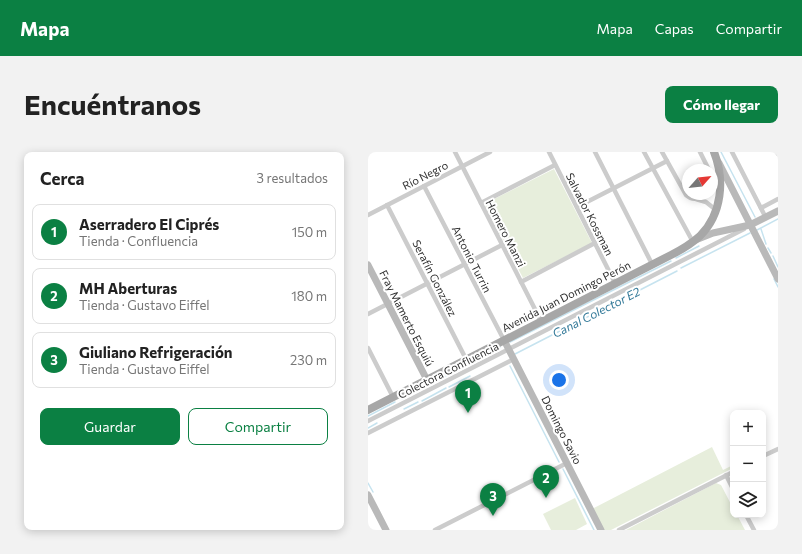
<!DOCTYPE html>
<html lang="es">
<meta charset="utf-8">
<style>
:root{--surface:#fff;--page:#f2f2f2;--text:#222;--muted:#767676;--line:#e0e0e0;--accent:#0b8043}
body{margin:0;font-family:Commissioner,sans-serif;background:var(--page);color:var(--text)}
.controls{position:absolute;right:12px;bottom:12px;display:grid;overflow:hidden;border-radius:8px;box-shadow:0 2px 10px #0003}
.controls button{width:36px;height:36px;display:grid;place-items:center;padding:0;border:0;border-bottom:1px solid var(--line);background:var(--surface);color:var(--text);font:20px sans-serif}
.compass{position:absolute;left:314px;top:12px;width:36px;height:36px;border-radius:50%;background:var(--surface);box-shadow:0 2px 10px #0003;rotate:63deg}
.you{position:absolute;left:191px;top:228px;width:14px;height:14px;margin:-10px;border:3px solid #fff;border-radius:50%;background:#1a73e8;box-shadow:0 0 0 6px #1a73e833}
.badge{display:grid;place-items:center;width:26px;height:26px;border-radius:50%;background:var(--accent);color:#fff;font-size:13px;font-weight:700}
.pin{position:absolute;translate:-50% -33px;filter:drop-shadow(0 1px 2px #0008)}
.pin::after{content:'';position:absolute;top:21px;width:14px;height:12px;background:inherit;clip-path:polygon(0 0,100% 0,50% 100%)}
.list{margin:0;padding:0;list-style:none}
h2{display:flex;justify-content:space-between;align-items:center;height:52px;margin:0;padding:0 16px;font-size:17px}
h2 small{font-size:13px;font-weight:400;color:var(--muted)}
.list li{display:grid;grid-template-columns:26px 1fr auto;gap:12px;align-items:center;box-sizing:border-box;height:56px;margin:0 8px 8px;padding:0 8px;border:1px solid var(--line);border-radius:8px}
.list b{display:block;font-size:15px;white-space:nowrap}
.list p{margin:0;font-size:13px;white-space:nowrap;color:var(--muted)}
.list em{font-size:13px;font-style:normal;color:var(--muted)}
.actions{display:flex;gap:8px;padding:12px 16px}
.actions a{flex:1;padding:9px 0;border:1px solid var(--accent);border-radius:8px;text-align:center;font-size:14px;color:var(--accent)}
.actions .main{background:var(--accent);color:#fff}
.icon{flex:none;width:22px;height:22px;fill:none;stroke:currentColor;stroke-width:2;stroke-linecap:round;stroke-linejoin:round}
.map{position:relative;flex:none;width:410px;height:378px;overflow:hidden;border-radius:8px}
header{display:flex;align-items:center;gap:24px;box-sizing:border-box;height:56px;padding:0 20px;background:var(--accent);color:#fff}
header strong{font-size:19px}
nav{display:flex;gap:22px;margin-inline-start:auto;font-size:14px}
.intro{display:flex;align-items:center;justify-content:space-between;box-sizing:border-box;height:96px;padding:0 24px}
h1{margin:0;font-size:28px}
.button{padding:10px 18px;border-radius:8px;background:var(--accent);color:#fff;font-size:14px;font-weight:700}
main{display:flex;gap:24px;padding:0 24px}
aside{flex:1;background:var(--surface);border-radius:8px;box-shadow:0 2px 10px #0003}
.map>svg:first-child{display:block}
.green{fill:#e7eedc}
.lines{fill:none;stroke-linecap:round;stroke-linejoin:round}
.stream{stroke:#c6e3ef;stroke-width:1.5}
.street{stroke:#ccc;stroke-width:4.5}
.secondary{stroke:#b9b9b9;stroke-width:7}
.primary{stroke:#a7a7a7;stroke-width:8}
.labels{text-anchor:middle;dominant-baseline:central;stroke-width:4;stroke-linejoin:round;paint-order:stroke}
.street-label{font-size:11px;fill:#2f2f2f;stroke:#fff}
.water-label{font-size:12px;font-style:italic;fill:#357b9a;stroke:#fff}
</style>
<header>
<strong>Mapa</strong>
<nav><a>Mapa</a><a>Capas</a><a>Compartir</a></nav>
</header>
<div class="intro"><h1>Encuéntranos</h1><a class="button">Cómo llegar</a></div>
<main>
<aside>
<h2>Cerca<small>3 resultados</small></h2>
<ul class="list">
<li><span class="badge">1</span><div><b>Aserradero El Ciprés</b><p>Tienda · Confluencia</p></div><em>150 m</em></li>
<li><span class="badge">2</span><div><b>MH Aberturas</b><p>Tienda · Gustavo Eiffel</p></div><em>180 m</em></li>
<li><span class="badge">3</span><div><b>Giuliano Refrigeración</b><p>Tienda · Gustavo Eiffel</p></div><em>230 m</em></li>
</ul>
<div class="actions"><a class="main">Guardar</a><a>Compartir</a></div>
</aside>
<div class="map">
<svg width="410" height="378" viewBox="0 0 410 378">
<rect width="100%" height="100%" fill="#fff"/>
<g class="green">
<path d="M186 17 224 91 155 126 116 52Z"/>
<path d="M344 295 355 318 365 313V316L243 378H236L224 357Z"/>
<path d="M348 331 353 333 365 356V363H369L377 378H258Z"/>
<path d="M207 346 219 372 208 378H183L175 362Z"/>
</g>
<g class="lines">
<g class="stream">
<path d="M353 0 387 65"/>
<path d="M393 77 398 92"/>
<path d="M389 78 410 67"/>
<path d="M400 96 403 101"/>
<path d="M405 104 410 115"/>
<path d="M308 106 331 94"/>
<path d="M313 116 382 81"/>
<path d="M406 127 410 135"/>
<path d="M142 190 303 109"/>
<path d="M147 202 309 119"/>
<path d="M142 214 191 310"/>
<path d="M81 235 102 224"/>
<path d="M34 247 132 195"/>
<path d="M54 249 78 236"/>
<path d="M36 257 50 250"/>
<path d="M0 264 27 250"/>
<path d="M0 276 9 271"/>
<path d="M195 317 226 378"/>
<path d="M0 331 5 340"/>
</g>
<g class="street">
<path d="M87 0 173 169"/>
<path d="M181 0 247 131"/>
<path d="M227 0 284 112"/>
<path d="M276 0 325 90"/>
<path d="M294 0 318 43C325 49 330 47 338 42"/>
<path d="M332 0 341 18"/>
<path d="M364 0 398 66"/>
<path d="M409 0 410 2"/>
<path d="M56 34 136 188"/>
<path d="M344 37 351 27"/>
<path d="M328 47 338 50 348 58"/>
<path d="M113 51 187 13"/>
<path d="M19 53 98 207"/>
<path d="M209 55 299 9"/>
<path d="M393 56 410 47"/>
<path d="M0 63 122 0"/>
<path d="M153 130 227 91"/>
<path d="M0 162 134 93"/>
<path d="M0 196 25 245"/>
<path d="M0 269 376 77"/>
<path d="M0 281 146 207"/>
<path d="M395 304 410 297"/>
<path d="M358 323 365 337"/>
<path d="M378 363 386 378"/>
<path d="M67 378 199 311"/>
<path d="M251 378 365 320"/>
</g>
<g class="secondary">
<path d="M351 11 410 127"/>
<path d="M330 87 345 81 382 73 410 59"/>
<path d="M0 113 59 228"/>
<path d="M136 188 233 378"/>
<path d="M0 343 18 378"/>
</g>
<path class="primary" d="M0 258 303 103C313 98 323 92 332 84 354 62 357 28 346 0"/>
</g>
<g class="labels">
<g class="street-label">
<text transform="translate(57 23) rotate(-27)">Río Negro</text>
<text transform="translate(222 62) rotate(63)">Salvador Kossman</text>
<text transform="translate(138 81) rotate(63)">Homero Manzi</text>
<text transform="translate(104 107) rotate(63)">Antonio Turrin</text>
<text transform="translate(67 126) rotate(63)">Serafín González</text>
<text transform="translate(198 144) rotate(-27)">Avenida Juan Domingo Perón</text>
<text transform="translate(39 166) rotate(63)">Fray Mamerto Esquiú</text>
<text transform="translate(80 218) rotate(-27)">Colectora Confluencia</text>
<text transform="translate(194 278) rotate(63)">Domingo Savio</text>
</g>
<g class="water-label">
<text transform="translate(228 160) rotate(-27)">Canal Colector E2</text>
</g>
</g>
</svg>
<div class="controls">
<button>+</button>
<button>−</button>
<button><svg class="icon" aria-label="layers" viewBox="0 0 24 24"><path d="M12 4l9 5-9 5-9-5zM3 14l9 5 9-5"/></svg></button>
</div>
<svg class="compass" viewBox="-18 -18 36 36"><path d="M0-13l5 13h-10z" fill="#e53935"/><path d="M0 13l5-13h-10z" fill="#767676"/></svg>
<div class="you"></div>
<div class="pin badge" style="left:100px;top:261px">1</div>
<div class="pin badge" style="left:178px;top:346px">2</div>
<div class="pin badge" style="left:125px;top:364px">3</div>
</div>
</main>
